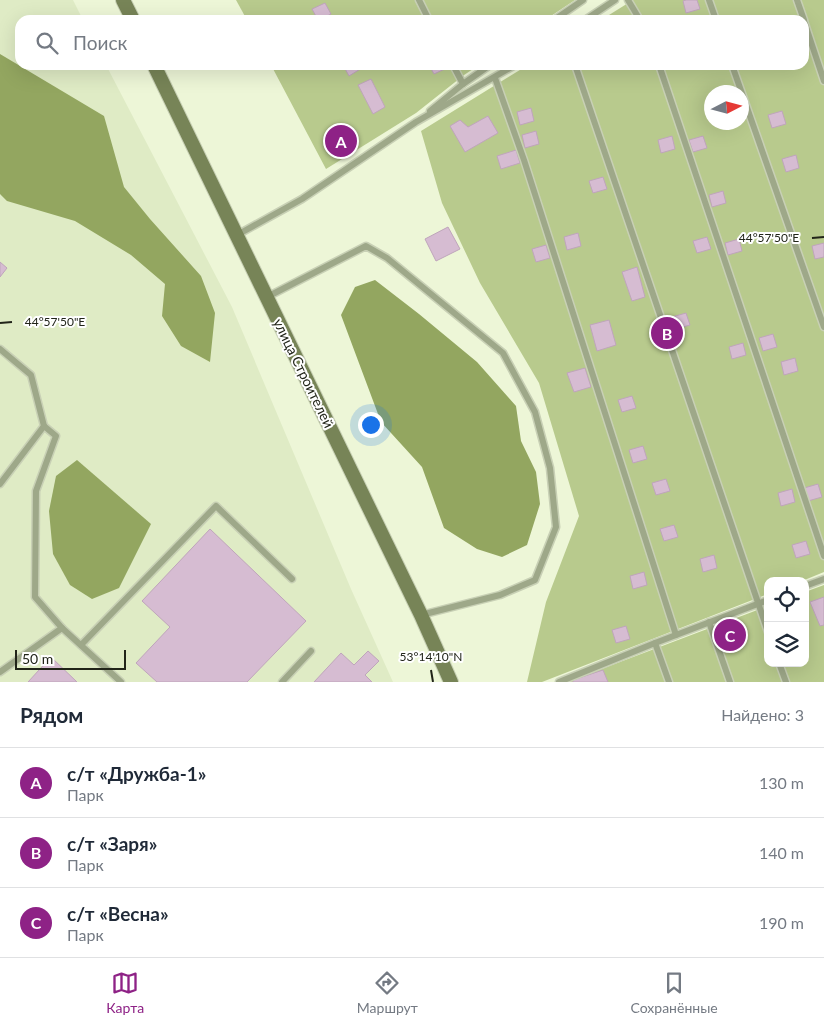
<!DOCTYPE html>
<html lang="ru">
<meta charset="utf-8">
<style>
:root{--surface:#fff;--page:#f2f2f3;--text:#1f2937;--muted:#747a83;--line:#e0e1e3;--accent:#8e2286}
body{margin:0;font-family:Lato,sans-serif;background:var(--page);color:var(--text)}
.controls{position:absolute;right:15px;bottom:15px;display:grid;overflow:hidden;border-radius:10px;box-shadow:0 5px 20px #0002}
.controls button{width:45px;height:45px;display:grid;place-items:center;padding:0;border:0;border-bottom:1px solid var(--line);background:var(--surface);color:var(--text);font:25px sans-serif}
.compass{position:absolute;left:704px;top:85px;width:45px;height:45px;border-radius:50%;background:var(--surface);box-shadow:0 5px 20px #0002;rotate:84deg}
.scale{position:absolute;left:15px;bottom:12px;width:111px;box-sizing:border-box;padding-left:5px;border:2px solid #212419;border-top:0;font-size:14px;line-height:18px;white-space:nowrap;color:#212419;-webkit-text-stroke:4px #fff;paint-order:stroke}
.you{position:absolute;left:370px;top:424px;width:18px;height:18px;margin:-12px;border:4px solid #fff;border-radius:50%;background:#1a73e8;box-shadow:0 0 0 8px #1a73e833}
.badge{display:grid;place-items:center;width:32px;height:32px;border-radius:50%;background:var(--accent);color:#fff;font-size:16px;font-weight:700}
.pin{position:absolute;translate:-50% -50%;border:2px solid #fff;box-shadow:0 1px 5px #0006}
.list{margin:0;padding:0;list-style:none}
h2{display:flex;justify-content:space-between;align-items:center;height:65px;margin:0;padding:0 20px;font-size:21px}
h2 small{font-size:16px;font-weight:400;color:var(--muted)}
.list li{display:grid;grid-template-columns:32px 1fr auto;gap:15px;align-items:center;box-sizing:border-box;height:70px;padding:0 20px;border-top:1px solid var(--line)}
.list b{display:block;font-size:19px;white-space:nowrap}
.list p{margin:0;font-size:16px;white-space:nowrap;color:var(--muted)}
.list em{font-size:16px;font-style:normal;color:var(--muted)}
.icon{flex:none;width:28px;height:28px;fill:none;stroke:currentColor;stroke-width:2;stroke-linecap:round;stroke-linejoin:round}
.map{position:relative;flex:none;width:824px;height:682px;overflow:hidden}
.search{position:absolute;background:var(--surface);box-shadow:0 5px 20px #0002;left:15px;right:15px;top:15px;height:55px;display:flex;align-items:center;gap:12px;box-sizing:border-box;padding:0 18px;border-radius:15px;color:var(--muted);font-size:19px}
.sheet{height:275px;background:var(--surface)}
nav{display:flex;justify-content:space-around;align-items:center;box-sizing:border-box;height:70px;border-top:1px solid var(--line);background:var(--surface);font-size:14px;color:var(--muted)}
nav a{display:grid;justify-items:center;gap:2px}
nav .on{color:var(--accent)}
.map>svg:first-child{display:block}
.built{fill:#dfebc5}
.green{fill:#b8ca8d;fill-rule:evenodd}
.water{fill:#93a660}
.building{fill:#d6bcd2;stroke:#bfa5bb}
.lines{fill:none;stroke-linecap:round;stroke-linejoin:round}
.service-casing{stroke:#c8d0b5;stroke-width:9}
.secondary-casing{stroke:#c8d0b5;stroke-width:16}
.service{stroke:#9ea889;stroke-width:6}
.secondary{stroke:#778457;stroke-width:14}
.ticks{fill:none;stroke:#212419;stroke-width:2}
.labels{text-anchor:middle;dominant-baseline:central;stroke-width:4;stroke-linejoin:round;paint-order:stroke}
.street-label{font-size:14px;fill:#212419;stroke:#fff}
.ticks-label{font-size:12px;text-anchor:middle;fill:#212419;stroke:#fff;stroke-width:4;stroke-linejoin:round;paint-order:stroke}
</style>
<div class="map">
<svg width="824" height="682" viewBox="0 0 824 682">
<rect width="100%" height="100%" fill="#edf6d7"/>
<path class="built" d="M0 0H73L83 20H20V65H106L232 307 351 589 393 682H0Z"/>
<g class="green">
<path d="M236 0H575L545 20H247Z"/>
<path d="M632 0H824V572L802 581H768V594L542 682H527L546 602 579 516 539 383 480 283 442 203 421 131 528 65H804V20H601L625 5ZM712 92H742V122H712Z"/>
<path d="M271 65H479L464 75 416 113 326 169Z"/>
<path d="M824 585V682H567L768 606V663H805V592Z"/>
</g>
<g class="water">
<path d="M0 54 104 116 124 187 150 219 201 276 215 313 210 362 181 346 162 316 165 284 131 255 75 221 7 201 0 194Z"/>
<path d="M375 280 419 314 477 362 516 406 521 441 536 472 540 504 527 545 502 557 477 549 444 528 422 467 381 422 341 315 355 287Z"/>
<path d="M77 460 151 524 119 588 92 599 70 585 53 554 49 511 56 476Z"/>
</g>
<g class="building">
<path d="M686 0H697L700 9 686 13 683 1Z"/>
<path d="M325 3 331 14 320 20H318L312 9Z"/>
<path d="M343 65H360L362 68 349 76Z"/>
<path d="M429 65H445L447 68 434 74Z"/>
<path d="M371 79 385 107 373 114 358 85Z"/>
<path d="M531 108 534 121 520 125 517 112Z"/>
<path d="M782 111 786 124 772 128 768 115Z"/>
<path d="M488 116 498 133 465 152 450 126 460 120 468 127Z"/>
<path d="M536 131 539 144 525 148 522 135Z"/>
<path d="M672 136 675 149 661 153 658 140Z"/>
<path d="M703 136 707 148 693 152 689 140Z"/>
<path d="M516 150 520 163 501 169 497 156Z"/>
<path d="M796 155 799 168 786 172 782 159Z"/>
<path d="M603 177 607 189 593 193 589 181Z"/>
<path d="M723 191 726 203 712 207 709 195Z"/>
<path d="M448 227 460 249 436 261 425 239Z"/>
<path d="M578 233 581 246 567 250 564 237Z"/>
<path d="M707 237 711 249 697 253 693 241Z"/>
<path d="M739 239 742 251 728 255 725 243Z"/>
<path d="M824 243V257L815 259 812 246Z"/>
<path d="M546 245 550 258 536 262 532 249Z"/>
<path d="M0 262 7 268 0 277Z"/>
<path d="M637 267 645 297 632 301 622 272Z"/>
<path d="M686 313 690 325 676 329 672 317Z"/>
<path d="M609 320 616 345 597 351 590 325Z"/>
<path d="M773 334 777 347 763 351 759 338Z"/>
<path d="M743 343 746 355 732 359 729 347Z"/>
<path d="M795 358 798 371 784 375 781 362Z"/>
<path d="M585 368 591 387 574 392 567 373Z"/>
<path d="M632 396 636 408 622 412 618 400Z"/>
<path d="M643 446 647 459 633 463 629 450Z"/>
<path d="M666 479 670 491 656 495 652 483Z"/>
<path d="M818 484 822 497 808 501 804 488Z"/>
<path d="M792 489 795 502 781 506 778 493Z"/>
<path d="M674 525 678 537 664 541 660 529Z"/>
<path d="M210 529 306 621 247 682H157L136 663 170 627 142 601Z"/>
<path d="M806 541 810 554 796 558 792 545Z"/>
<path d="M714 555 717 568 703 572 700 559Z"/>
<path d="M644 572 647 585 633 589 630 576Z"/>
<path d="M824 597V625L820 626 810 602Z"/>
<path d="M626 626 630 639 616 643 612 630Z"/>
<path d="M368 651 379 661 365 675 372 682H314L341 653 354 665Z"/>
<path d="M51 657 77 682H28Z"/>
<path d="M603 670 608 682H573V680Z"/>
</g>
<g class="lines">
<defs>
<g id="service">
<path d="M419 0 429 20"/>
<path d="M628 0 640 20"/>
<path d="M709 0 716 20"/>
<path d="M797 0 804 20"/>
<path d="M554 20 583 0"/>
<path d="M585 20 615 0"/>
<path d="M804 21 824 81"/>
<path d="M575 65 768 632"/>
<path d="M659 65 824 556"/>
<path d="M732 65 824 327"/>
<path d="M495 78 524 160 676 635"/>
<path d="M463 84 490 65"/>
<path d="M430 111 463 84 453 65"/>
<path d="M237 235 302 199 416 122 515 65"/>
<path d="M267 297 366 246 387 258 503 353 535 412 550 468 556 527 535 580 500 595 421 615"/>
<path d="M0 349 31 375 44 426 0 484"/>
<path d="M44 426 56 436 36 491 35 597 62 628"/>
<path d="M805 586 824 579"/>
<path d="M709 622 730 682"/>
<path d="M655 643 669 682"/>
<path d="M81 645 216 506 292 579"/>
<path d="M779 663 786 682"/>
<path d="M0 672 62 628 121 682"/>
<path d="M282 682 311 651"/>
<path d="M559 682 655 643 768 600"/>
</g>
<g id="secondary">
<path d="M123 0 133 20"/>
<path d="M154 65 421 615 451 682"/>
</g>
</defs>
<use href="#service" class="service-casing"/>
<use href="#secondary" class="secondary-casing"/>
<use href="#service" class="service"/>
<use href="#secondary" class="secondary"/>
</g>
<path class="ticks" d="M812 238 824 237M0 323 12 322M431 670 433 682"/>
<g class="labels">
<g class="street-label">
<text transform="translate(304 373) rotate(64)">улица Строителей</text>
</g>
</g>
<g class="ticks-label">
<text x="769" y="242">44°57'50"E</text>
<text x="55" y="326">44°57'50"E</text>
<text x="431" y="661">53°14'10"N</text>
</g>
</svg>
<div class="controls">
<button><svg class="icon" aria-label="locate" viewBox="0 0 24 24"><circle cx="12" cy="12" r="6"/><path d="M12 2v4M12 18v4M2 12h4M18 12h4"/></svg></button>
<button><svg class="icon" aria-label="layers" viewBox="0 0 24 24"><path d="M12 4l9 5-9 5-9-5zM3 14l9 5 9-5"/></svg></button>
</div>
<svg class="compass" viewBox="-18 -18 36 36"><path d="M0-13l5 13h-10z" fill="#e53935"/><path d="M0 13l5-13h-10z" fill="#747a83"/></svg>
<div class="scale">50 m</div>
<div class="you"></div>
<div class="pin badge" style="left:341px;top:141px">A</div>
<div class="pin badge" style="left:667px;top:333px">B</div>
<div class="pin badge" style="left:730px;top:635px">C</div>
<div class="search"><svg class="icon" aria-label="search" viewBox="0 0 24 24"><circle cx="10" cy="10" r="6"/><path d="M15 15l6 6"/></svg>Поиск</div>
</div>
<section class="sheet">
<h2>Рядом<small>Найдено: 3</small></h2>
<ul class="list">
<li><span class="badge">A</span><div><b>с/т «Дружба-1»</b><p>Парк</p></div><em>130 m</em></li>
<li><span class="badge">B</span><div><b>с/т «Заря»</b><p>Парк</p></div><em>140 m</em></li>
<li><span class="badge">C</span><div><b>с/т «Весна»</b><p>Парк</p></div><em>190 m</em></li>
</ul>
</section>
<nav>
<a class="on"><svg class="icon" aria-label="map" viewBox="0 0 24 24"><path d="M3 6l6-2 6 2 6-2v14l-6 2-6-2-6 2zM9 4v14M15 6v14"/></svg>Карта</a>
<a><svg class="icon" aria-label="directions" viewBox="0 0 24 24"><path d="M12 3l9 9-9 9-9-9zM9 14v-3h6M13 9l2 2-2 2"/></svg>Маршрут</a>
<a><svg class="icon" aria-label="saved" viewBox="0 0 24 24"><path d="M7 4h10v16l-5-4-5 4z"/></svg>Сохранённые</a>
</nav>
